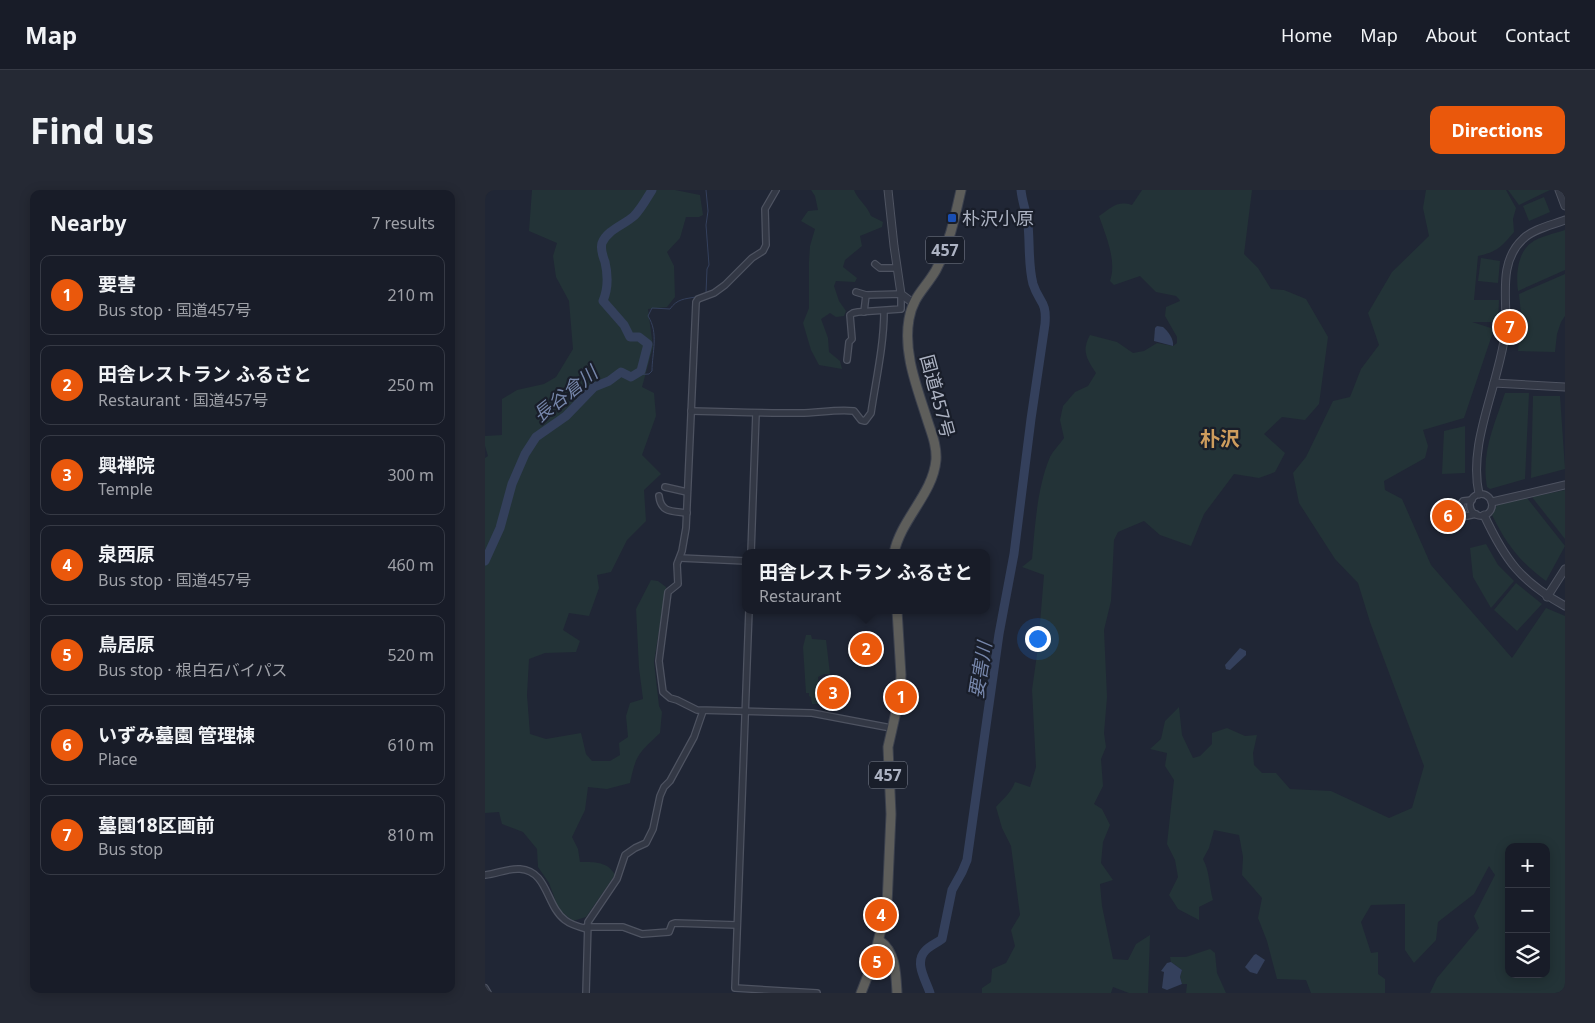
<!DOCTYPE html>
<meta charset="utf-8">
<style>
:root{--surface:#181c28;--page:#252934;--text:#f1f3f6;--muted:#9fa1a8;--line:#363a45;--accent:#ea580c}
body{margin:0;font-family:"Noto Sans","Noto Sans JP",sans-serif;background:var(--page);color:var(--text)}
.controls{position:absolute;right:15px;bottom:15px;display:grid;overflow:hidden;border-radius:10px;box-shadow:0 2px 12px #0003}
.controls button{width:45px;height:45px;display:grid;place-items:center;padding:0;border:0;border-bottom:1px solid var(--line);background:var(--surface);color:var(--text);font:25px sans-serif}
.you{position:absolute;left:552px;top:448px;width:18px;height:18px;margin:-12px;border:4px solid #fff;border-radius:50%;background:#1a73e8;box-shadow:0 0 0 8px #1a73e833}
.badge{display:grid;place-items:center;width:32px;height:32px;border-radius:50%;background:var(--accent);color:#fff;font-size:16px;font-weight:700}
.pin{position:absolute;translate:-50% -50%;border:2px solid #fff;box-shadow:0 1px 5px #0006}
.popup{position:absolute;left:257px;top:359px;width:248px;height:65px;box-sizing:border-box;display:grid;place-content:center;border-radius:10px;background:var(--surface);filter:drop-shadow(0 1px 4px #0005);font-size:16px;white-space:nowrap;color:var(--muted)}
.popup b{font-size:19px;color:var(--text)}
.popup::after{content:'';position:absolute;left:50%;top:100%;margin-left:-10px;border:10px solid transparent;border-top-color:var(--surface)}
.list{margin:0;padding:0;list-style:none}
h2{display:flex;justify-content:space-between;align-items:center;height:65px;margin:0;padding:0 20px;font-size:21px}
h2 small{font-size:16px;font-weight:400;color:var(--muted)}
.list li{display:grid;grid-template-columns:32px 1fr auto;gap:15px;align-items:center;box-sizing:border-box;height:80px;margin:0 10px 10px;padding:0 10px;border:1px solid var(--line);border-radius:10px}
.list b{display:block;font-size:19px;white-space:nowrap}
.list p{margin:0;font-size:16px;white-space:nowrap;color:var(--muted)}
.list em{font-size:16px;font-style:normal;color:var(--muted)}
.icon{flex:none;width:28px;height:28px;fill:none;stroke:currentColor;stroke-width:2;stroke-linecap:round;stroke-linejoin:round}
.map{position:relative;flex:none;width:1080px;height:803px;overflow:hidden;border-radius:10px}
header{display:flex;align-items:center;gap:30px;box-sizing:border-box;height:70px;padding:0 25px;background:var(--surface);border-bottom:1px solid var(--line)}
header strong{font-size:24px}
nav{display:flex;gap:28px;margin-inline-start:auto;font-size:18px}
.intro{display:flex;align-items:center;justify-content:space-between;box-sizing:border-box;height:120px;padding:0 30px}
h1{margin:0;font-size:35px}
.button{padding:12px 22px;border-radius:10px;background:var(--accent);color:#fff;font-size:18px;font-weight:700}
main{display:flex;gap:30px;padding:0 30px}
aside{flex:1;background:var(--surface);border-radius:10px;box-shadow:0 2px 12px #0003}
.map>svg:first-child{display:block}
.green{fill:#233337;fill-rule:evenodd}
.water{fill:#34405c}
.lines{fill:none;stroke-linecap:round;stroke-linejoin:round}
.stream{stroke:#34405c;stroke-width:1}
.river{stroke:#34405c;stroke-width:9}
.minor-casing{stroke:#4e5361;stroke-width:8}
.tertiary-casing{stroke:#4e5361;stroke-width:9}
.trunk-casing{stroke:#3b404d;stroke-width:11}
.minor{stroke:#333845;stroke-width:5.5}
.tertiary{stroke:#333845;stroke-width:7}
.trunk{stroke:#5e5e5b;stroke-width:9}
.transit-dot{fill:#1a4fb4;stroke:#191e2a;stroke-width:2}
.labels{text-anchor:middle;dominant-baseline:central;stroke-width:4.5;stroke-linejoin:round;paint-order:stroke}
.shield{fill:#191e2a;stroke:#818695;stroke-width:1}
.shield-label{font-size:16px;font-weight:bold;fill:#adb3c3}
.poi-label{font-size:18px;fill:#adb3c3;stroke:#191e2a;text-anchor:start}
.street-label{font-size:18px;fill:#adb3c3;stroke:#191e2a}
.water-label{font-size:19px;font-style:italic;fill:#7686aa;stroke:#191e2a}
.quarter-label{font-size:20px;font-weight:bold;fill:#ce9c5d;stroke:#191e2a}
</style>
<header>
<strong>Map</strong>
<nav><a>Home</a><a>Map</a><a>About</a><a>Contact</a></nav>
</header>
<div class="intro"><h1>Find us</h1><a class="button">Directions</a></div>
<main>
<aside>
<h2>Nearby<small>7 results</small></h2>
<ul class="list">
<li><span class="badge">1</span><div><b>要害</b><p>Bus stop · 国道457号</p></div><em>210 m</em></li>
<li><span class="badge">2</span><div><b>田舎レストラン ふるさと</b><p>Restaurant · 国道457号</p></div><em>250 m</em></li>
<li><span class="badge">3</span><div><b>興禅院</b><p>Temple</p></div><em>300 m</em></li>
<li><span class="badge">4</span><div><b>泉西原</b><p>Bus stop · 国道457号</p></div><em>460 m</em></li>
<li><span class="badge">5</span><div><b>鳥居原</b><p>Bus stop · 根白石バイパス</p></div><em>520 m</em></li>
<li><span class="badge">6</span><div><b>いずみ墓園 管理棟</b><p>Place</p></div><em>610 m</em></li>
<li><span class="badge">7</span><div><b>墓園18区画前</b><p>Bus stop</p></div><em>810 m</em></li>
</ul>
</aside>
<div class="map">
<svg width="1080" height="803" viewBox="0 0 1080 803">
<rect width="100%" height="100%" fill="#202635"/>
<g class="green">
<path d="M47 0H190L215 5 218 25 214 27H201L195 48 182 62 189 76 190 107 182 117 163 119 168 157 157 197 169 203 171 226 157 265 176 284 159 300 161 331 142 350 126 382 112 385 114 398 104 426 84 423 78 440 95 451 91 462 60 463 44 469 42 505 45 544 61 549 96 543 101 564 107 571H125L135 565 134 553 143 547 141 526 145 513 158 509 154 478 151 419 166 390 173 391 181 397 169 472 174 516 177 522 175 543C154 563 151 564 145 593L122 599 103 597 100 620 87 647 93 659 95 672C108 672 123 671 130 685L101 727 88 731 74 720 64 693 53 677 52 659 38 642 17 634 14 622 0 623V268L3 266 0 256V246L17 245V209L32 200 59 194 71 187 88 159 84 111 71 87 68 66 72 53 44 41Z"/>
<path d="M326 0H369C373 10 381 14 386 26L398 32 397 37 375 46 377 56 360 70 358 77 372 88 370 92 351 91 349 96 354 111 361 121 359 126 351 127 345 123 336 129 343 148 344 162 355 171 357 179 334 175 326 160 318 133 324 118V72L325 56 330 39 316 31 323 21 333 20 330 6Z"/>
<path d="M657 0H767L759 64 773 78 786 99 799 100 821 109 843 147 834 214 820 230 797 227 779 244 800 263 790 282 774 288 749 284 719 324 706 356 675 345 659 331 633 342 629 350 626 411 619 440 622 507 619 543 621 557 616 569 618 596 609 614 617 619 625 635 618 652 616 673 628 690 615 694 617 716 628 769 643 770 651 754 665 745 663 803H644L628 797 626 803H497V798L506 792 507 779 521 773 530 756 526 740 535 725 526 656 517 638 511 617C519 608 526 603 530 592L545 597 551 577 547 500 553 457 559 385 537 377 547 369C550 336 552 298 565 267 568 261 575 254 579 248L575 230 578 216 590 202 603 196 611 183C602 169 596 161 605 145L632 152 648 163 659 161 672 153 688 156 692 153V147L680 126 681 117 695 111 694 109 691 106 671 102 655 86 629 95 625 91C632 71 621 46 614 26 626 18 632 10 647 15Z"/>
<path d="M941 0H1021L1031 18 1028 29 1029 42C1016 57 1012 62 993 66L989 110H1014L1013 132H987L1009 139 979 228 938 240 943 256 940 268 899 291 900 300 917 309 946 375 1027 468 1061 418 1080 426V803H945L952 788 994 738 989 726 1010 685 1004 676 989 704 953 732 951 750 929 773 920 760V714L886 715 876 732 886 763 893 762V784L900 789V803H826L821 790 792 789 782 751 773 728 777 708 757 685 758 667 754 645 729 640 724 658 718 669C725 682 724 696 728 710L714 717V730L693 719 684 705 693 687 690 670 682 654 689 590 680 576 682 563 665 559 676 549 680 531 694 517 697 545 708 568 715 566 727 554V543L742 538 760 546 772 545 768 563 769 575 777 583H791L805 599 846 601 904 628 927 618 939 576 885 432 873 393 850 369 814 313 808 283 821 267 848 211 865 207 876 179 894 155 883 123 907 82 944 46 938 18ZM1024 657H1061V784H1024Z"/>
<path d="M1023 0H1065L1034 15Z"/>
<path d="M1059 7 1065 22 1044 31 1038 16Z"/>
<path d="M1080 40V80L1033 101C1031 86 1032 63 1046 53 1053 47 1071 43 1080 40Z"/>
<path d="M996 68 1015 71 1013 93 993 91Z"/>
<path d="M1080 84V126L1076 132 1072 144 1070 162 1033 161 1036 124 1034 104Z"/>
<path d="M1020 203H1044L1040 289 1005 299 1002 297C996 262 1009 236 1020 203Z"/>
<path d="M1048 206H1075L1080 279 1046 288Z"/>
<path d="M980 236V283L957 284 959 241Z"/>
<path d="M1080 300V349L1047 307Z"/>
<path d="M1042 308 1080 356 1061 391C1034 371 1022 355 1007 325L1012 315Z"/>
<path d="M1001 354 1013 375 1029 391 1006 418 988 387 985 358Z"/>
<path d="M1031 393 1057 414 1032 441 1009 420Z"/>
<path d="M321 445H326L327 449 341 450 345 484H339L333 487 335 511 333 514H327L326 507 324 506V503H321L318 457Z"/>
<path d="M725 759 730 763 732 783 741 803H701L702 794H697L695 787 697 780 686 772 685 767H701Z"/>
</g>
<g class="water">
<path d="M672 136 678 137C683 141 689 149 688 156L669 151 670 138Z"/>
<path d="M755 458 761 461V465L745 480 741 479 740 475Z"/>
<path d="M771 764 780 770 772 784 765 782 760 777 769 765Z"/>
<path d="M686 772 697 780 695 787 697 794 682 800 677 798 679 782 676 781 682 773Z"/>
</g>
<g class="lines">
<g class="stream">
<path d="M221 103 222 79 224 75 221 35 223 21 221 0"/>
<path d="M148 185 164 184 167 181C167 163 174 143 163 126L167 118 185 119C192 109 199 109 211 107"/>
</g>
<g class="river">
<path d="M0 371 15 338 27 294 40 264 51 247 81 226 109 197 124 191 136 182 146 187 156 181 163 154 154 147H145L139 135 118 111C123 99 123 85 120 72 118 66 115 60 117 53 122 40 139 35 149 26 156 19 162 8 167 0"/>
<path d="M445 803C441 790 429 773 440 761 444 756 452 753 457 749L467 700 477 682 482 670 514 444 529 364 546 229 560 134C562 110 554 113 548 94 543 75 545 54 543 35 542 23 537 12 536 0"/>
</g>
<defs>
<g id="minor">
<path d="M291 0 280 19 281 55 278 61 267 68 240 95 229 103 213 109 211 112 201 338 197 361 192 374 193 394 183 402 174 471 178 502 185 508 192 510 212 520 327 523 406 538"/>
<path d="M390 74 395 78H412"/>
<path d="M379 122 381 105"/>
<path d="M362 170 364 152 367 149 365 125 368 123 373 122 416 119V104L381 105 371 102"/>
<path d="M206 221C242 222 278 223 315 223 333 223 351 219 369 221L376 230 380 231 386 223C391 189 399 155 399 121"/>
<path d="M180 297 202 302"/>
<circle cx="996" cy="315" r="11"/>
<path d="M174 306C176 323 187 321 202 323"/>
<path d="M987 310 978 311 976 314 979 325 982 326 991 324"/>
<path d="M266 363 271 223"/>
<path d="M195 368 261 371"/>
<path d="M264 420 250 798 332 803"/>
<path d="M0 685C12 684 23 678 35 679 63 681 61 716 80 730 86 735 94 737 102 739"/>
<path d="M101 737H138L157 744 184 742 187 734 190 733 252 735"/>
<path d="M0 798 3 803"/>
<path d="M101 803 103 732 132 689 140 665 150 658 161 653 168 639 175 606 179 597 185 591 209 547 218 521"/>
</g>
<g id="tertiary">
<path d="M403 0 409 56 416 104 428 113"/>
<path d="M1074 0 1080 16"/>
<path d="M1009 193C1013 177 1018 161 1020 144 1024 113 1011 74 1038 49 1048 39 1067 35 1080 30"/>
<path d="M994 304C986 267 999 230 1009 193L1080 197"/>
<path d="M1007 312 1080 295"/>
<path d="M999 325C1020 370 1036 392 1080 416"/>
<path d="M1062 407 1080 379"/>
</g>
<g id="trunk">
<path d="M409 363C416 329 448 304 451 270 452 255 446 242 442 229 432 197 418 163 424 129 428 106 440 99 451 80 464 55 470 27 476 0"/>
<path d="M395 751C411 762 411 785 412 803"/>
<path d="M376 803 388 772 402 715 406 624 403 557 415 504 416 485 412 420"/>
</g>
</defs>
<use href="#minor" class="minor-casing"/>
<use href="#tertiary" class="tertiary-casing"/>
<use href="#trunk" class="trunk-casing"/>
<use href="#minor" class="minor"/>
<use href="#tertiary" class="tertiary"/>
<use href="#trunk" class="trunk"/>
</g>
<rect class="transit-dot" x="462" y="23" width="10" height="10" rx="2.5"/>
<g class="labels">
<g class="shield">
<rect x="441" y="46.5" width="38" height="27" rx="4"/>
<rect x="384" y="571.5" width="38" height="27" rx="4"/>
</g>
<g class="shield-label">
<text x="460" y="60">457</text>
<text x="403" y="585">457</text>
</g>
<g class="poi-label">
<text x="477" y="28">朴沢小原</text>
</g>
<g class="street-label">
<text transform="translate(453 206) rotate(75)">国道457号</text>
</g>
<g class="water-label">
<text transform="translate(80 204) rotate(-39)">長谷倉川</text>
<text transform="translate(495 480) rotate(-81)">要害川</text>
</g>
<g class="quarter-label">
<text x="735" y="248">朴沢</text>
</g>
</g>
</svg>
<div class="controls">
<button>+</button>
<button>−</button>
<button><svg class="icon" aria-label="layers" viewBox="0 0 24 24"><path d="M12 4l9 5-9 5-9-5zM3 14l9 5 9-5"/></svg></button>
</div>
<div class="you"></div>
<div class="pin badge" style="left:416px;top:507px">1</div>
<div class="pin badge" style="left:381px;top:459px">2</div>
<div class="popup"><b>田舎レストラン ふるさと</b>Restaurant</div>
<div class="pin badge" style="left:348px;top:503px">3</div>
<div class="pin badge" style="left:396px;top:725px">4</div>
<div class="pin badge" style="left:392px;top:772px">5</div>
<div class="pin badge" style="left:963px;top:326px">6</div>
<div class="pin badge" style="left:1025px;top:137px">7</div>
</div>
</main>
